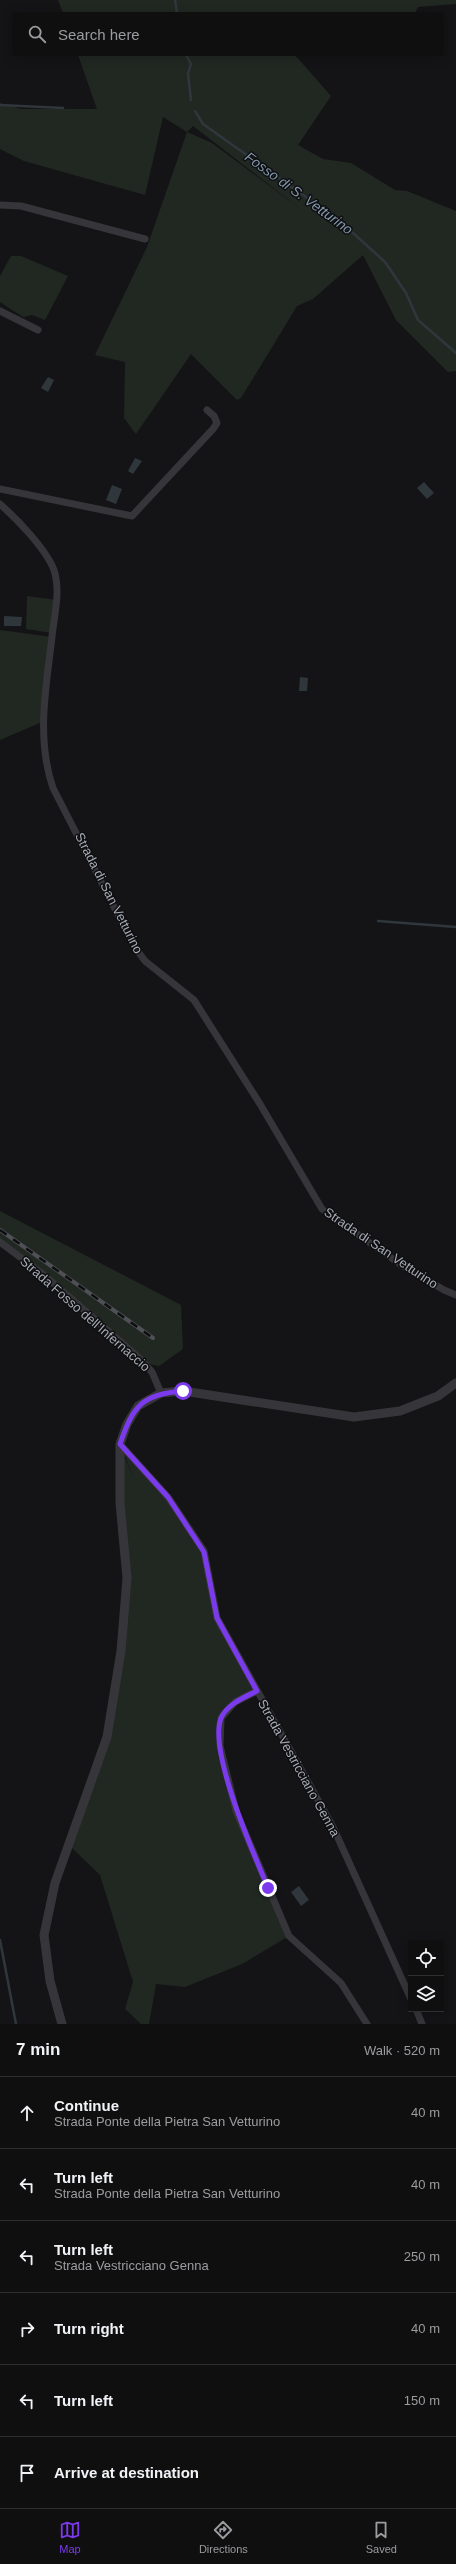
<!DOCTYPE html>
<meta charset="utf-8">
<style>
:root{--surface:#0f0f10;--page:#181819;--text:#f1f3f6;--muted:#9b9c9f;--line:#2f2f30;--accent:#7c3aed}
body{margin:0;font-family:Arial,sans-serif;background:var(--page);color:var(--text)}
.controls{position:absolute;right:12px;bottom:12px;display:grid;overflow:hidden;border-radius:0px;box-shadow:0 2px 10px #0003}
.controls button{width:36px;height:36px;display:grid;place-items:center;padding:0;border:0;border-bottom:1px solid var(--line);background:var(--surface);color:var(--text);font:20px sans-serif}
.stop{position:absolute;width:12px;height:12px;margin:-9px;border:3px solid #7c3aed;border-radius:50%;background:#fff}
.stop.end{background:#7c3aed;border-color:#fff;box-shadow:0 1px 4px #0008}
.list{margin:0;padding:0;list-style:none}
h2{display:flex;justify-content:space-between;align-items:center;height:52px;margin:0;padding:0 16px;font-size:17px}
h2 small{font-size:13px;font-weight:400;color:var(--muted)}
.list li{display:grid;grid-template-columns:26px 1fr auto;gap:12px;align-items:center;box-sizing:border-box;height:72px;padding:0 16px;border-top:1px solid var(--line)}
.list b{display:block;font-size:15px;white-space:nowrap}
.list p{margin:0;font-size:13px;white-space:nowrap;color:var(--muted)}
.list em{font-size:13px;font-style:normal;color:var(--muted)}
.icon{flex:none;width:22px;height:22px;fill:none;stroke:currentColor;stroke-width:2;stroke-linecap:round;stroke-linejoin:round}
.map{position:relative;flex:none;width:456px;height:2024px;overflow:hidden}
.search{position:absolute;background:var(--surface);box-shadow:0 2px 10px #0003;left:12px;right:12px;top:12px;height:44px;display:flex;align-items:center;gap:10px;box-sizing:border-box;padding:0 14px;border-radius:0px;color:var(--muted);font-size:15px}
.sheet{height:484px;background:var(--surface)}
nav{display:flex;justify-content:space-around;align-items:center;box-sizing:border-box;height:56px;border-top:1px solid var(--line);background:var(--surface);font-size:11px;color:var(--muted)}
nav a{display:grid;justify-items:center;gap:2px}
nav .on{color:var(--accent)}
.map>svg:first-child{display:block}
.green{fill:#212822;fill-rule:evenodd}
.water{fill:#2f373d}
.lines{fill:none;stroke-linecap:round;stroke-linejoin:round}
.stream{stroke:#2f373d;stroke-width:2.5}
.minor{stroke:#36363a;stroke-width:7}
.tertiary{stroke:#36363a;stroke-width:9}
.rail-casing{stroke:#4f5055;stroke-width:4}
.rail{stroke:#0f0f11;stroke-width:2.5;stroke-dasharray:8;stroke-linecap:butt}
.route{stroke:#7c3aed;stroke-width:5}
.labels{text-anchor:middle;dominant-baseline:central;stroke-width:3;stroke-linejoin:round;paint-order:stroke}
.street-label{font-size:13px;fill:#a7abb5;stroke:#0f0f11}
.water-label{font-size:14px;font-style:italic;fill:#8298ac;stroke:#0f0f11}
</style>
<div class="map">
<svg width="456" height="2024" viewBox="0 0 456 2024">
<rect width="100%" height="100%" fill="#141416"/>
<g class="green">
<path d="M58 0H456V4L418 7 415 13H63Z"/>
<path d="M78 55H295L331 96 298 145 323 159 351 163 395 190 407 191 456 211V371L448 372 396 320 363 255 313 299 297 306 241 398 237 400 191 354 136 434 124 418 125 362 95 355 147 247 187 132 163 117 145 195 24 161 0 149V103L21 109H97ZM193 126 302 210 212 143 187 132Z"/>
<path d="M11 256H21L68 276 45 320 32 315 23 317 0 302V276Z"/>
<path d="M27 596 57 600 52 633 26 629Z"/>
<path d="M0 630 52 637 42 722 0 740Z"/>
<path d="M0 1211 181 1305 183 1349 159 1366 144 1363 0 1242Z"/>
<path d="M120 1444 168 1497 204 1551 217 1618 257 1691C244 1697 227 1704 221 1718 205 1754 272 1897 289 1936L242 1964 185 1987 156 1984 149 2024H141L125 2009 133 1982 100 1875 72 1848 107 1737 127 1578 122 1451 136 1484Z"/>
</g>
<g class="water">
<path d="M48 377 54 380 48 392 41 388Z"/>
<path d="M135 458 142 461 133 474 128 471Z"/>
<path d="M424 482 434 493 427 499 417 488Z"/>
<path d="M112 485 122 489 116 504 106 500Z"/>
<path d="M4 616 22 617 21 626H4Z"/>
<path d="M300 677 308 678 307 691H299Z"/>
<path d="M299 1886 309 1900 301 1906 291 1892Z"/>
</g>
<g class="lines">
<g class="stream">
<path d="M175 0 177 13"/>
<path d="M186 55 191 64 188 74 191 100"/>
<path d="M0 105 63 108"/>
<path d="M195 111 203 124 341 222 385 262 406 293 418 320 456 353"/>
<path d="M378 921 456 927"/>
<path d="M0 1940 16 2024"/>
</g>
<g class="minor">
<path d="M0 205 21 206 145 239"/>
<path d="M0 311 38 330"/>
<path d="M0 489 132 516 213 429 217 423 214 416 207 410"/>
<path d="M0 504C17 519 46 549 54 570 61 592 54 615 52 637 46 688 36 738 53 788L134 946 145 961 194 1000 260 1104 322 1209 400 1264 444 1290 456 1295"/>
<path d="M0 1242 44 1275 139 1358 152 1372 161 1393"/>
<path d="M120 1444 168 1497 204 1551 217 1618 333 1827 411 1999"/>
<path d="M257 1691 235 1702 221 1718 220 1746 236 1811 289 1936 341 1983 367 2024"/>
<path d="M416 2009 422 2024"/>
</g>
<path class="tertiary" d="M62 2024 50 1981 44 1935 55 1883 107 1737 121 1651 127 1578 120 1503V1444L127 1424 138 1406 161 1393 183 1391 354 1417 400 1411 438 1396 456 1383"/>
<defs>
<path id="rail" d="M0 1230 153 1338"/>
</defs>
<use href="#rail" class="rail-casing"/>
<use href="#rail" class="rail"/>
</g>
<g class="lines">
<path class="route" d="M183 1391C142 1394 133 1406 120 1444L168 1497 204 1552 217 1618 257 1691C245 1697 227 1704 221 1718 208 1751 254 1854 268 1888"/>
</g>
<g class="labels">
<g class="street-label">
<text transform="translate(109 893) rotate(63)">Strada di San Vetturino</text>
<text transform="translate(381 1248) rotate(34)">Strada di San Vetturino</text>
<text transform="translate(85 1314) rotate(41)">Strada Fosso dell'Infernaccio</text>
<text transform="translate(299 1768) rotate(61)">Strada Vestricciano Genna</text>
</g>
<g class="water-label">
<text transform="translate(299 193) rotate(36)">Fosso di S. Vetturino</text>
</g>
</g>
</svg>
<div class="controls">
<button><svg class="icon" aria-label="locate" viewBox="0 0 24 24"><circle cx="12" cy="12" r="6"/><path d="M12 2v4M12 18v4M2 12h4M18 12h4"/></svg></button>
<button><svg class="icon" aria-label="layers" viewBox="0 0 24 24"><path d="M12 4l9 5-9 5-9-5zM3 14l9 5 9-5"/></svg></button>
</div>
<div class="stop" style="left:183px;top:1391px"></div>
<div class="stop end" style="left:268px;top:1888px"></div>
<div class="search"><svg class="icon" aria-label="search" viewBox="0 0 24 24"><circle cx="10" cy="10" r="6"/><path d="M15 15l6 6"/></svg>Search here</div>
</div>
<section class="sheet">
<h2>7 min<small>Walk · 520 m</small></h2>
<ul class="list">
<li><svg class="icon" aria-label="ahead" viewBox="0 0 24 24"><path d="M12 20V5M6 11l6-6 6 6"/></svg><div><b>Continue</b><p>Strada Ponte della Pietra San Vetturino</p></div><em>40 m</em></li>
<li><svg class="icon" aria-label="left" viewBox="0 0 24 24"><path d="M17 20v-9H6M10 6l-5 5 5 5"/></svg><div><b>Turn left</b><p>Strada Ponte della Pietra San Vetturino</p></div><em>40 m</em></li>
<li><svg class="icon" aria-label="left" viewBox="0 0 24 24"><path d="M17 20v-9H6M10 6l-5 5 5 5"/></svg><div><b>Turn left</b><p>Strada Vestricciano Genna</p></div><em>250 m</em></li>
<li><svg class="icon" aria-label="right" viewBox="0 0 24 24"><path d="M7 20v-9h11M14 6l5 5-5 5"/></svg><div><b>Turn right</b></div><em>40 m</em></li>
<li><svg class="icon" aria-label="left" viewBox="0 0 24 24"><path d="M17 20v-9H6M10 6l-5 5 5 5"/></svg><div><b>Turn left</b></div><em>150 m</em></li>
<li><svg class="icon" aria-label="arrive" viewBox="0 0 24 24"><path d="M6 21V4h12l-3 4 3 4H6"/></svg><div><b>Arrive at destination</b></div></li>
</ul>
</section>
<nav>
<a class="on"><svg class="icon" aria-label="map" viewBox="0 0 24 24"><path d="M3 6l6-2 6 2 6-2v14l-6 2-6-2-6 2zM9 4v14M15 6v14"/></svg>Map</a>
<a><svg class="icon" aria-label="directions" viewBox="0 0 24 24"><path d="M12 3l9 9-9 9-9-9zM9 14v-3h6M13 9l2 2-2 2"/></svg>Directions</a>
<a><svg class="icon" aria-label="saved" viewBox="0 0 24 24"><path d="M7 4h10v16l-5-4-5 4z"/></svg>Saved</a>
</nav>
